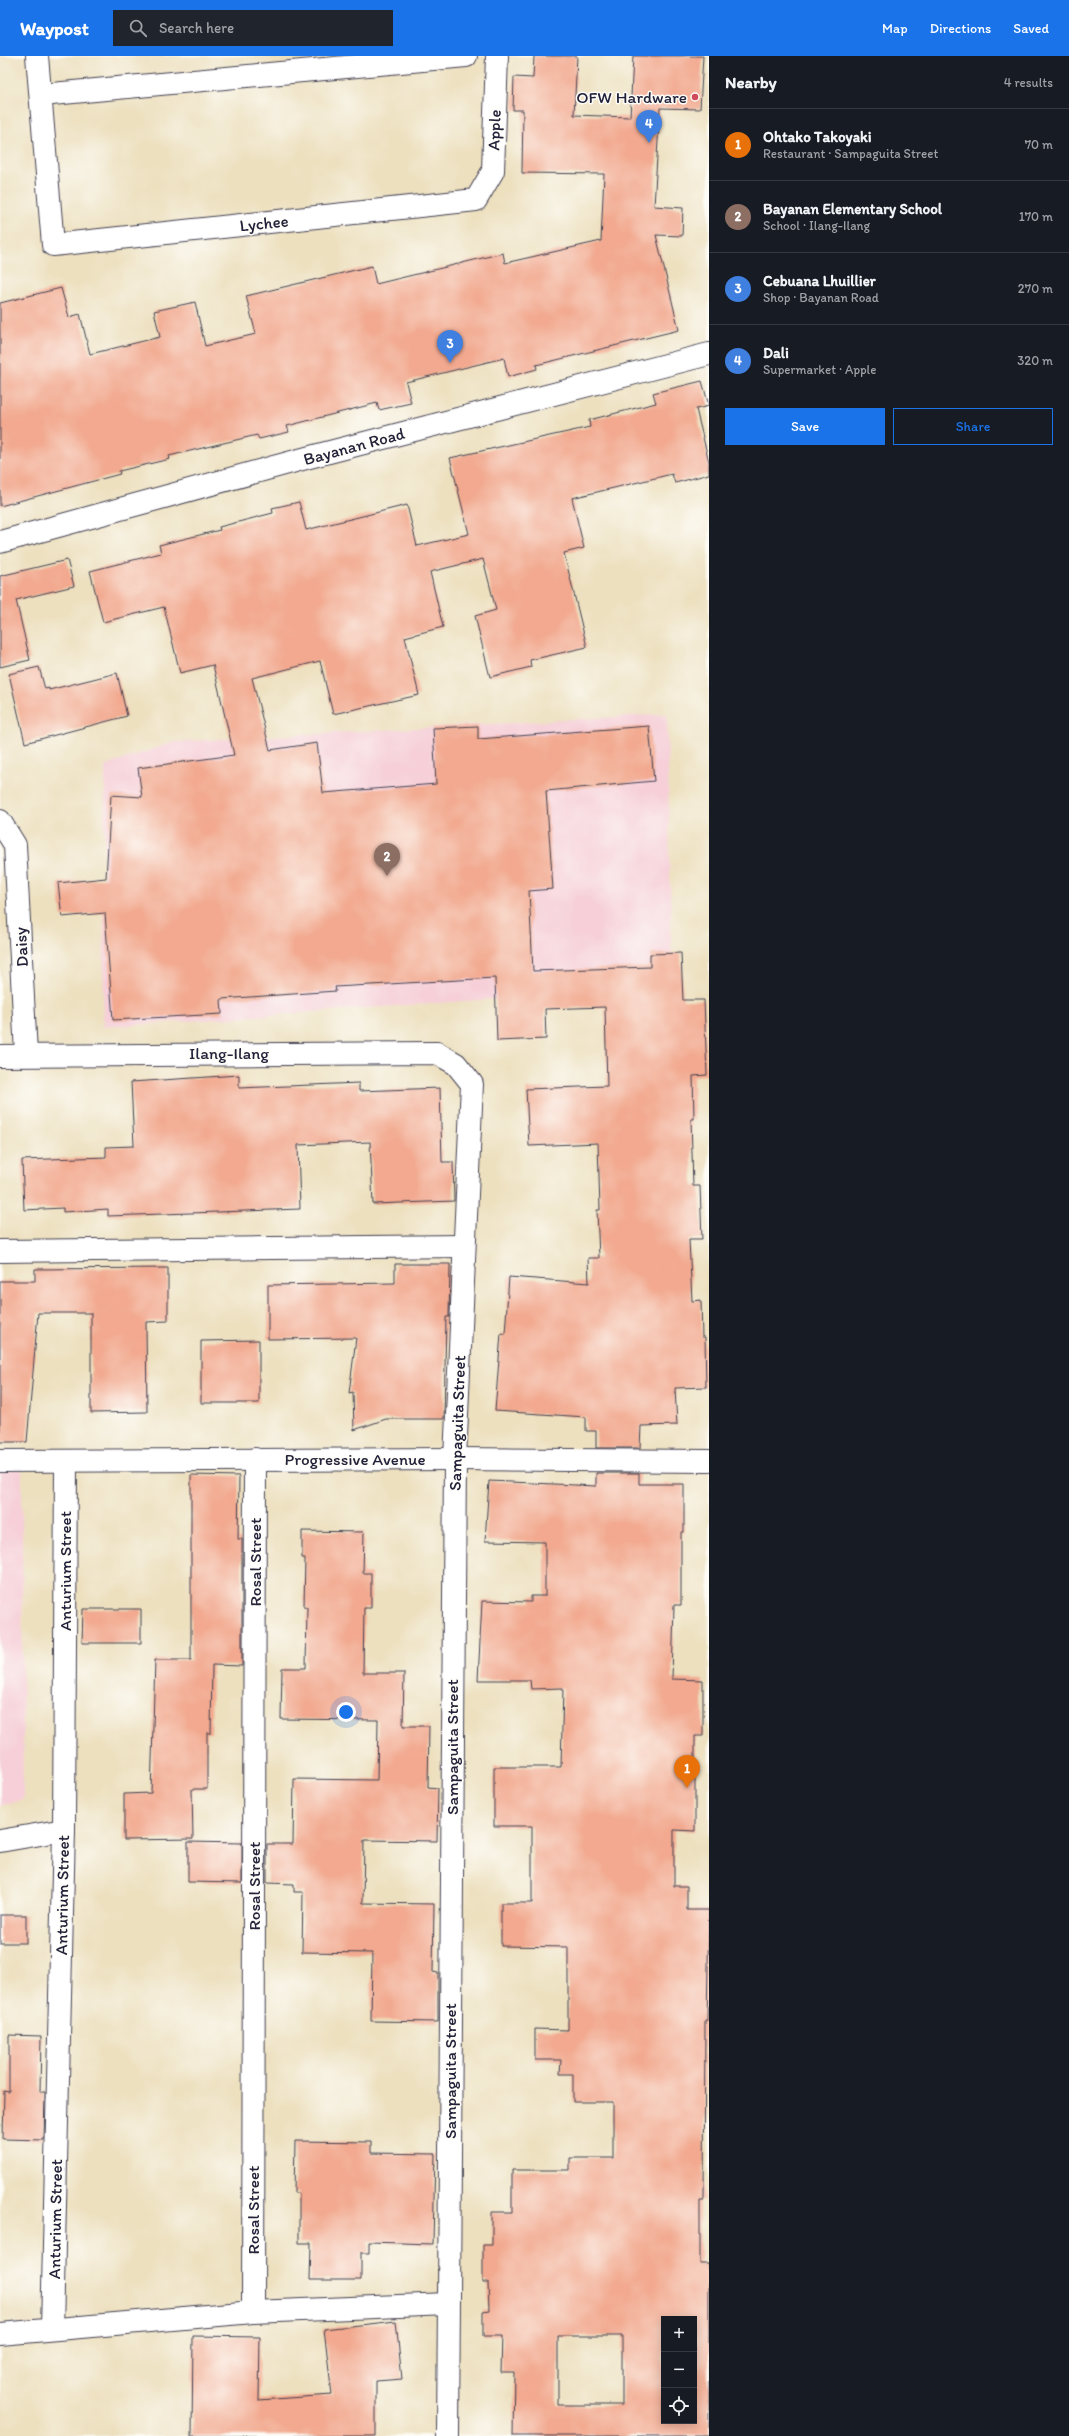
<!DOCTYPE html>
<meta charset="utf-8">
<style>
:root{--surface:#171b24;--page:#20242c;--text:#f1f3f6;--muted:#9ea1a6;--line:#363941;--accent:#1a73e8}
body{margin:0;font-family:Itim,sans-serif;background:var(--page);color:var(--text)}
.controls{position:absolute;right:12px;bottom:12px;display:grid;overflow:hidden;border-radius:0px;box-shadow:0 2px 10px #0003}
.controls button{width:36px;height:36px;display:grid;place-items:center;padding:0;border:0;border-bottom:1px solid var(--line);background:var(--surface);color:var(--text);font:20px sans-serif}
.you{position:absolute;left:346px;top:1656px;width:14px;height:14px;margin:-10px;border:3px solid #fff;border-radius:50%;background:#1a73e8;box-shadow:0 0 0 6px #1a73e833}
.badge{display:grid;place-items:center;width:26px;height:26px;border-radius:50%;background:var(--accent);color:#fff;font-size:13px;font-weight:700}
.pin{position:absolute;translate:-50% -33px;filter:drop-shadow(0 1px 2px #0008)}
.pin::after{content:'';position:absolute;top:21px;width:14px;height:12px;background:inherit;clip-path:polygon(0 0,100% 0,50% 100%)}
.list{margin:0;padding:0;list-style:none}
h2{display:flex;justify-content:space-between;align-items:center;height:52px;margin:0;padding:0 16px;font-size:17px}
h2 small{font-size:13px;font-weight:400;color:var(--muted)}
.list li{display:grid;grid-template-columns:26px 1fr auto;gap:12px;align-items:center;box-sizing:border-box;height:72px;padding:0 16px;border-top:1px solid var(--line)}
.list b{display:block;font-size:15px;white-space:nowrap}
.list p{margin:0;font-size:13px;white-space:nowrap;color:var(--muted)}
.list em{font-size:13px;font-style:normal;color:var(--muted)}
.actions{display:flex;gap:8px;padding:12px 16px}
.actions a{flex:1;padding:9px 0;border:1px solid var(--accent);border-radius:0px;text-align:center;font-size:14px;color:var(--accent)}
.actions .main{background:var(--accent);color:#fff}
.icon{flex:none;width:22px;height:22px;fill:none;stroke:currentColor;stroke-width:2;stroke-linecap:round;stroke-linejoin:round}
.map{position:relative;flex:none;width:709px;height:2380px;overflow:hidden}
header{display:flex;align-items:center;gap:24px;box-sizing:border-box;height:56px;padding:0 20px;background:var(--accent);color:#fff}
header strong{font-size:19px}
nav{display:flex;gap:22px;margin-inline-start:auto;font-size:14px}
.search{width:280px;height:36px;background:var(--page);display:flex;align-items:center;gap:10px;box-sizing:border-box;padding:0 14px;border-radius:0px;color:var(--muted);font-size:15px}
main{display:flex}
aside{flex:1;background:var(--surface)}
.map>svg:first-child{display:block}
.built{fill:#f6cfd8}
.building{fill:#f2a98f;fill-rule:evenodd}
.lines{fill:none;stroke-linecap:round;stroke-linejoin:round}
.minor-casing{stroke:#403e4f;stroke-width:24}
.major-casing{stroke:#403e4f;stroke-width:24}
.minor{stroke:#fff;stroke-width:22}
.major{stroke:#fff;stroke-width:22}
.poi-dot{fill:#d1495b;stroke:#fdfcf7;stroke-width:1.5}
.labels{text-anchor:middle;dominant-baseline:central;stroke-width:3;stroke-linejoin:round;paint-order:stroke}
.poi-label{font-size:17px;fill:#22223b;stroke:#fdfcf7;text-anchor:end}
.street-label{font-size:17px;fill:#22223b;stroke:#fdfcf7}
</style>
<header>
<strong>Waypost</strong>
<div class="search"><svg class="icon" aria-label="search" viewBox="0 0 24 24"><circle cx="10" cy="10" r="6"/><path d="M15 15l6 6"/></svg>Search here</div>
<nav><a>Map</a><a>Directions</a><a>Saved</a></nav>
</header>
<main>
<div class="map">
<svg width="709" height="2380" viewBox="0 0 709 2380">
<rect width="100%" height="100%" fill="#fdfcf7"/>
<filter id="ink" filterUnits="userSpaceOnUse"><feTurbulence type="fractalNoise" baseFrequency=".025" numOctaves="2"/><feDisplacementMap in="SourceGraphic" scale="8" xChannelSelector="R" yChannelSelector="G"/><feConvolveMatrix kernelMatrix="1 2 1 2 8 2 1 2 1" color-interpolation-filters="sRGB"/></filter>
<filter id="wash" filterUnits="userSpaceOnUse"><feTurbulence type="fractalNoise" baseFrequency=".012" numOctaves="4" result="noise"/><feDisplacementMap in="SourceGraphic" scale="16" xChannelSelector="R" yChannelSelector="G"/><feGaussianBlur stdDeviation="0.9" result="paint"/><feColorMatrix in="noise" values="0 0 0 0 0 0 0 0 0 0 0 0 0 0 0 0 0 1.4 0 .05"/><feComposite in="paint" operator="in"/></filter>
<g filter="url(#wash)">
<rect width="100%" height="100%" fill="#ede0bf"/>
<g class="built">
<path d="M667 658 672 930 103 971 105 710 173 686Z"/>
<path d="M0 1413 22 1414 23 1744 0 1750Z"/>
</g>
<g id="blocks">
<g class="building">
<path d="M534 0H577L574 59 630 61 633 0H703L700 53 660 52 654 150 683 152 682 180 656 179 679 274 536 309 537 313 508 321 504 302 406 326 411 347 379 354 377 347 287 370 289 376 259 383 257 379 169 400 170 403 119 415 120 418 0 450V247L61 232 69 261 80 258 90 298 160 281 154 255 195 246 205 290 256 278 246 240 372 210 376 228 503 197 505 207 601 185 604 118 522 117 523 54H513L514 21 533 22Z"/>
<path d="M702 325 709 350 696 353 709 406V418L675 427 672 418 572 442 584 492 564 497 587 591 530 604 531 611 490 621 475 560 496 554 483 503 430 516 443 571 405 581 419 639 333 658 320 605 252 622 270 694 317 687 323 737 436 728 433 672 478 670V683L649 670 654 725 546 735 553 833 529 835 533 915 650 911V898L681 897 683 944H704L707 1019 693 1020 694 1063H691L693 1130H700L702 1183H689L692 1245 701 1244 702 1281H705L706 1331 675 1332 677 1369 641 1370 640 1392H596V1375H586V1361L495 1355 501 1277 505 1278 509 1221 589 1227 588 1202H599L597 1154H600L598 1087 529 1090 526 1033 607 1030 605 951 545 953 546 983 497 985 495 922 335 931 336 935 221 943 222 958 113 964 105 857 62 861 58 827 106 822 111 739 142 741 138 712 234 699 213 609 180 617 164 551 103 566 90 515 161 497 159 489 220 474 219 471 273 457 272 452 299 446 306 474 407 449 417 490 469 478 450 402 590 371 589 364 656 347 653 337Z"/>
<path d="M67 504 74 530 16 544 30 604 0 611V520Z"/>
<path d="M39 611 45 633 49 632V634L117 617 127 660 25 687 9 618Z"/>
<path d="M239 1019V1032L359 1027V1035L440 1032 442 1106H453L454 1145 373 1148 370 1086 298 1089 300 1153 108 1160V1153L63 1156V1152L24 1154 22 1104 106 1101V1091L134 1090 131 1026Z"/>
<path d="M395 1208H450L449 1261H446L444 1363H386L354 1374 353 1336 349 1337 356 1282 268 1283V1229L395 1227Z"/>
<path d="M168 1212V1265L146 1266 147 1356 91 1357V1257H38L27 1386H0V1225H35V1213Z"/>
<path d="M259 1284V1347H201V1285Z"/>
<path d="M596 1417H639V1428H684V1476H681V1549H674L672 1623 703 1624V1680H695V1775L674 1774V1830H687V1854H709L707 1965H705L704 2144H700V2208H709V2380H513L514 2316H501L502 2280H483V2255L489 2254 488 2226H483V2189H492V2156H512V2114H570V2102H613V2046H573V2018H560L561 2004H535V1973L568 1974V1891L501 1890V1847H532V1770H494V1711H561L563 1632 531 1633 530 1624H478L482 1545 531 1546V1540H545V1486L485 1485 489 1425 596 1430ZM664 2263H694V2365H664ZM558 2280H622V2349H558Z"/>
<path d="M191 1419 239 1420 238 1483H242V1610L212 1609 211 1677H207V1733H192L193 1783 124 1784V1738L151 1737 155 1604H191Z"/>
<path d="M302 1475 364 1476 363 1517H371V1552H364L363 1617H404L403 1670H429L428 1731 438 1732 437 1785 364 1784 363 1847 434 1848 433 1916 438 1917V1966L371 1965 372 1897 302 1896 303 1836H294V1828L267 1827V1788H293L294 1723 377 1724 378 1664 281 1663 282 1612H306L307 1551H304L305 1502H302Z"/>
<path d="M83 1553H141V1587H82Z"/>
<path d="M188 1786 242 1787V1827L188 1826Z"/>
<rect x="0" y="1859" width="26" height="28"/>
<path d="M9 1979 41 1980 40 2036H45L44 2084 3 2083 4 2035 9 2036Z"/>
<path d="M295 2085 371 2086V2097L435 2098 433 2188 369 2186V2197H361V2224H310L311 2187H299V2137H294Z"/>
<path d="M396 2265 402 2323 376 2325V2380H192L193 2280 260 2281 259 2344 332 2339 324 2273Z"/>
</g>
</g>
</g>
<g filter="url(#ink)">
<use href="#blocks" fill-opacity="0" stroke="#403e4f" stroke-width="1"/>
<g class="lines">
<defs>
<g id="minor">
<path d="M37 0 53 189 476 144 493 115 497 0"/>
<path d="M41 39 466 0"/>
<path d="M0 765 15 789 26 998"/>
<path d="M0 1000 437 997 456 1008 472 1028 455 1403 448 2380"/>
<path d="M0 1195 464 1190"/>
<path d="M0 1405 455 1403 709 1405"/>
<path d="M0 1785 64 1774"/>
<path d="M253 2256 255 1403"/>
<path d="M52 2273 64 1774 66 1405"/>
<path d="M0 2278 253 2256 448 2248"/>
</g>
<path id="major" d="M0 486 310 401 709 298"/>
</defs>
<use href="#minor" class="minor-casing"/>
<use href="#major" class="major-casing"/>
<use href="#minor" class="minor"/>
<use href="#major" class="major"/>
</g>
</g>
<circle class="poi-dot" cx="695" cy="41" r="4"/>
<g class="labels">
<g class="poi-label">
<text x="687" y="41">OFW Hardware</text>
</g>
<g class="street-label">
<text transform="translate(494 74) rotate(-88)">Apple</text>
<text transform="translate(264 167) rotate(-6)">Lychee</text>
<text transform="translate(354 390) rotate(-15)">Bayanan Road</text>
<text transform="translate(21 891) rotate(-93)">Daisy</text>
<text x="229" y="997">Ilang-Ilang</text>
<text transform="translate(457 1367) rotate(-88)">Sampaguita Street</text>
<text x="355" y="1403">Progressive Avenue</text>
<text transform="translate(255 1506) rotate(-90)">Rosal Street</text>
<text transform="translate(65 1515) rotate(-90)">Anturium Street</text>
<text transform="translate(452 1691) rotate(-90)">Sampaguita Street</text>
<text transform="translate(254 1830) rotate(-90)">Rosal Street</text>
<text transform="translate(62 1839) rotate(-89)">Anturium Street</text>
<text transform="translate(450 2015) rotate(-90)">Sampaguita Street</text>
<text transform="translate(253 2154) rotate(-90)">Rosal Street</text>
<text transform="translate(55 2163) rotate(-89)">Anturium Street</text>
</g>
</g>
</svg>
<div class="controls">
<button>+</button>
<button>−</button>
<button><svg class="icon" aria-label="locate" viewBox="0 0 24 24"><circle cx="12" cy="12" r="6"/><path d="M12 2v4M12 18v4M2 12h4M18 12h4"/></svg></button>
</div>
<div class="you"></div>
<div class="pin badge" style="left:687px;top:1732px;background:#e8710a">1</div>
<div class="pin badge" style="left:387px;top:820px;background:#8d6e63">2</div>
<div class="pin badge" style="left:450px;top:307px;background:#3f7fe0">3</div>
<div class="pin badge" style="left:649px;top:87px;background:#3f7fe0">4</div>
</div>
<aside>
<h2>Nearby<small>4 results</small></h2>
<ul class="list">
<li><span class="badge" style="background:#e8710a">1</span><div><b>Ohtako Takoyaki</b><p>Restaurant · Sampaguita Street</p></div><em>70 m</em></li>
<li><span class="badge" style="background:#8d6e63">2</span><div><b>Bayanan Elementary School</b><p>School · Ilang-Ilang</p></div><em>170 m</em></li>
<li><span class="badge" style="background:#3f7fe0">3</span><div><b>Cebuana Lhuillier</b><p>Shop · Bayanan Road</p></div><em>270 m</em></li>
<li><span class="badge" style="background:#3f7fe0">4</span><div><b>Dali</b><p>Supermarket · Apple</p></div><em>320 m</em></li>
</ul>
<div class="actions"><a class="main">Save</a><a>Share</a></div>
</aside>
</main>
